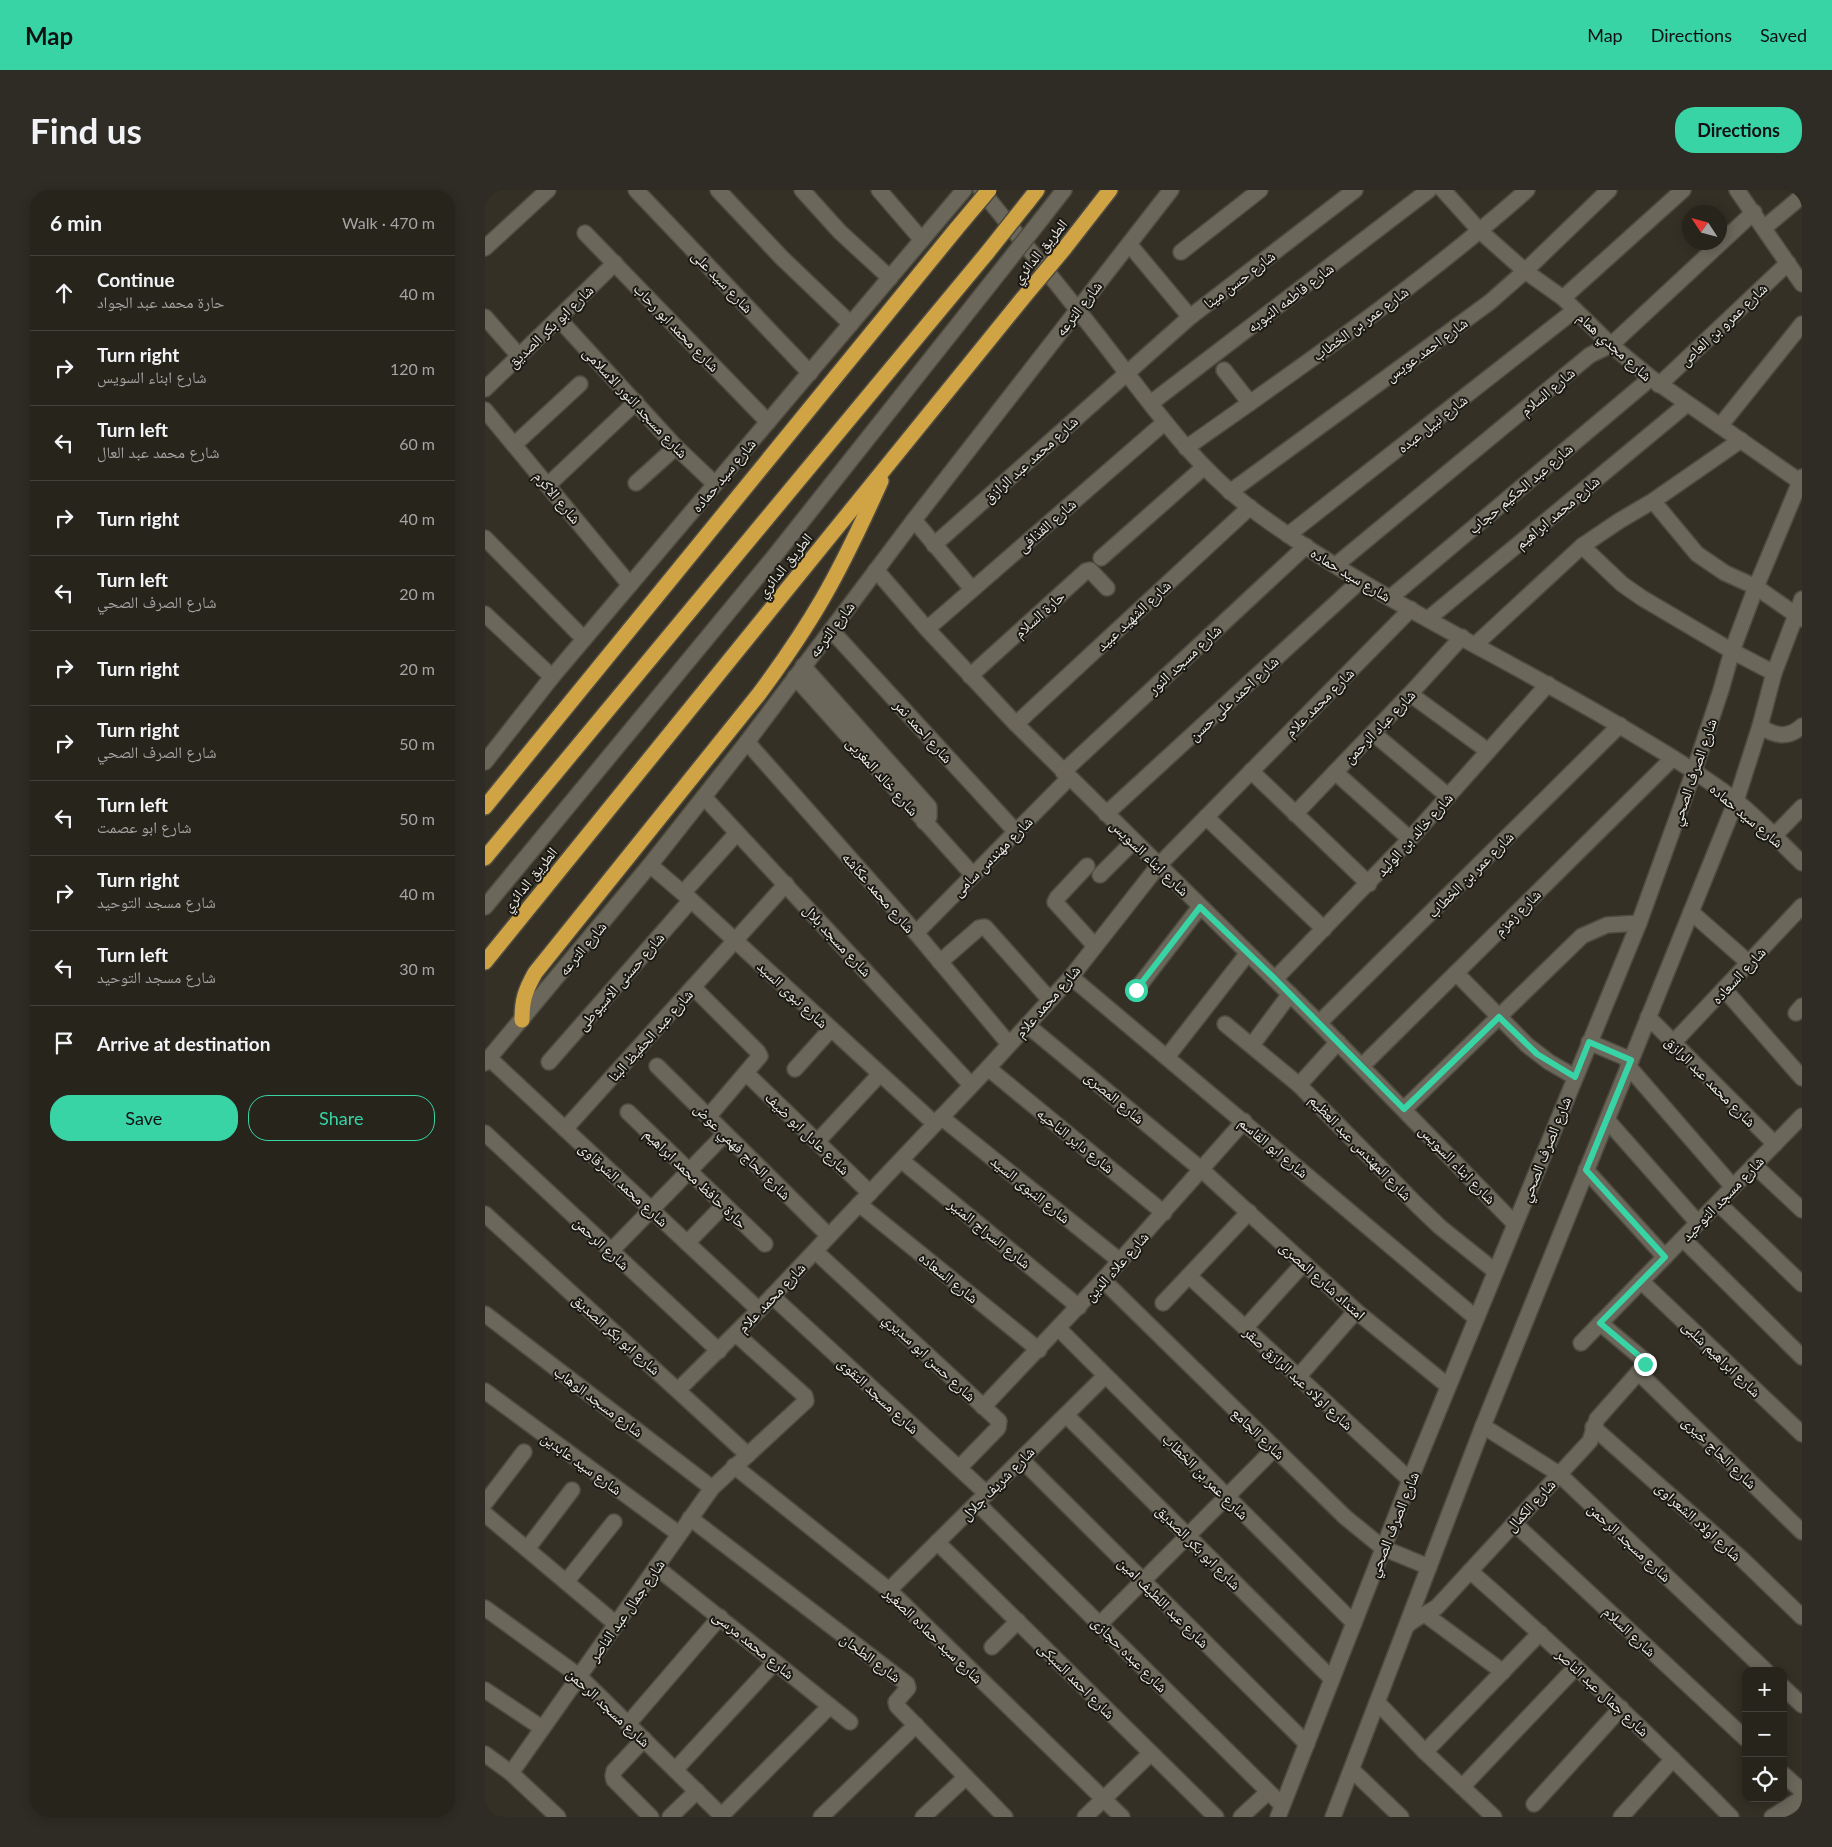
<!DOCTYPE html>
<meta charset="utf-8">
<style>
:root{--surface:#27241c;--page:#2f2c25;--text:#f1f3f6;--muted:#a4a4a3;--line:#43413b;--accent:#38d4a6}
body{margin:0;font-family:Lato,"Noto Naskh Arabic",sans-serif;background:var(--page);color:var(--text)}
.controls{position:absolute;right:15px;bottom:15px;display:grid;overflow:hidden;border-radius:10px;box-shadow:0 2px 12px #0003}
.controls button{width:45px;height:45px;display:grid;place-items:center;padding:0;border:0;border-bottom:1px solid var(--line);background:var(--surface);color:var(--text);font:25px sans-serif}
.compass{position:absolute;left:1197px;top:15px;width:45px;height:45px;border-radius:50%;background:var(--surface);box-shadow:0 2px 12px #0003;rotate:306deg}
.stop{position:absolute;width:15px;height:15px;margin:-11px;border:4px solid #38d4a6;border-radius:50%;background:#fff}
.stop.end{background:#38d4a6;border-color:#fff;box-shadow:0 1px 5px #0008}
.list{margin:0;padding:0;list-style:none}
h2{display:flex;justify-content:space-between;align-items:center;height:65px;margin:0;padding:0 20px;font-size:21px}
h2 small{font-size:16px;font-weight:400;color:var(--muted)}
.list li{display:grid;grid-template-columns:32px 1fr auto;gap:15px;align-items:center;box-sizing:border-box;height:75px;padding:0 20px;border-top:1px solid var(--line)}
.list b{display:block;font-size:19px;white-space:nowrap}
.list p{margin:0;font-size:16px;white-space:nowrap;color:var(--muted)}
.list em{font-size:16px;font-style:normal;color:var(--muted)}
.actions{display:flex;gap:10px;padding:15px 20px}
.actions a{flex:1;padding:11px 0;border:1px solid var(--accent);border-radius:20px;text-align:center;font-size:18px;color:var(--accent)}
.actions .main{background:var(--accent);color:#111}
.icon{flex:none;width:28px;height:28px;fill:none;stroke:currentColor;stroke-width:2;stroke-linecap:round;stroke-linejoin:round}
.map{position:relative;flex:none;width:1317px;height:1627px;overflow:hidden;border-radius:20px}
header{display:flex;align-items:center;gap:30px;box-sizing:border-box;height:70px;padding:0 25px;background:var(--accent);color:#111}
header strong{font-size:24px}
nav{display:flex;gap:28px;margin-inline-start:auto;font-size:18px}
.intro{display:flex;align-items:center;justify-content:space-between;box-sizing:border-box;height:120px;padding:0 30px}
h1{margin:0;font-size:35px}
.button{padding:12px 22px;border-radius:20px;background:var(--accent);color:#111;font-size:18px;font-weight:700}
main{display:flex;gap:30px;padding:0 30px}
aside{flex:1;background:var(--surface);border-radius:20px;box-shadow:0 2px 12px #0003}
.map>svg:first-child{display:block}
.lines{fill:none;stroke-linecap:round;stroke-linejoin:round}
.minor-casing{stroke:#4e4b41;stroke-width:18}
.highway-casing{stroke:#4e4b41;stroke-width:18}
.minor{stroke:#6c675b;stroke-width:15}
.highway{stroke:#d0a445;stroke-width:15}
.minor-bridge-casing{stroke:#4e4b41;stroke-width:18;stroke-linecap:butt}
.highway-bridge-casing{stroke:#4e4b41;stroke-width:18;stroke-linecap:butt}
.minor-bridge{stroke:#6c675b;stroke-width:15}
.highway-bridge{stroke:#d0a445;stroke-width:15}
.route{stroke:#38d4a6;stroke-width:6}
.labels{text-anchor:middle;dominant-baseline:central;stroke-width:4;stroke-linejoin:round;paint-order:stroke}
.street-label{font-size:15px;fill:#eeebe4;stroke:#1a1813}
</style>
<header>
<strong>Map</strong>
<nav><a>Map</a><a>Directions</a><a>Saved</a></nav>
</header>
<div class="intro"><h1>Find us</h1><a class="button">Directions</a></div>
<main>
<aside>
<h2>6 min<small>Walk · 470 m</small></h2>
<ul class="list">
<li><svg class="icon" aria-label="ahead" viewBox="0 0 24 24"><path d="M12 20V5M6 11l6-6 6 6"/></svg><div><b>Continue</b><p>حارة محمد عبد الجواد</p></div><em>40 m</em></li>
<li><svg class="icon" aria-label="right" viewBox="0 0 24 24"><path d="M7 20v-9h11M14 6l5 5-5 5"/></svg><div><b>Turn right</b><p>شارع ابناء السويس</p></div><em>120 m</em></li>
<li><svg class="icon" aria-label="left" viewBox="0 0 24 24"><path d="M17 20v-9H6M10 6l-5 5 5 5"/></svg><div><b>Turn left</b><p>شارع محمد عبد العال</p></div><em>60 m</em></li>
<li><svg class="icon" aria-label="right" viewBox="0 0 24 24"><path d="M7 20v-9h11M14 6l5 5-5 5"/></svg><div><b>Turn right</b></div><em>40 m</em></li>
<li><svg class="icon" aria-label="left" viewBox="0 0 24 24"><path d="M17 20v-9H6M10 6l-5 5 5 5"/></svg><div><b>Turn left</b><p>شارع الصرف الصحي</p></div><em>20 m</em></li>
<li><svg class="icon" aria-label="right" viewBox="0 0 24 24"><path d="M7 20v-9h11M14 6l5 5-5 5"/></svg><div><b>Turn right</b></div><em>20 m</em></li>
<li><svg class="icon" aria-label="right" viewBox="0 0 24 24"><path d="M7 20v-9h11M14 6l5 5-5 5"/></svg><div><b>Turn right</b><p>شارع الصرف الصحي</p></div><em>50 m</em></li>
<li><svg class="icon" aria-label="left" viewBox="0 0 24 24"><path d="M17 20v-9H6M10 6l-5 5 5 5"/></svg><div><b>Turn left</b><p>شارع ابو عصمت</p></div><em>50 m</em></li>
<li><svg class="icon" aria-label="right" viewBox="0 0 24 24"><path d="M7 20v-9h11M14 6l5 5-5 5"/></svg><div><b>Turn right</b><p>شارع مسجد التوحيد</p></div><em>40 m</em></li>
<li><svg class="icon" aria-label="left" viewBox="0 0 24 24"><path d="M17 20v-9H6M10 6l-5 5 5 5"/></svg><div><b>Turn left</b><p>شارع مسجد التوحيد</p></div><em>30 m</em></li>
<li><svg class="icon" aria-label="arrive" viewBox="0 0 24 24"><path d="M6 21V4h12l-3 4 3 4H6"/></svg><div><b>Arrive at destination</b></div></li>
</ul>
<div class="actions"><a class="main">Save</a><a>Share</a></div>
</aside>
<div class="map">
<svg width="1317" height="1627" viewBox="0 0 1317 1627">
<rect width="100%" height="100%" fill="#343025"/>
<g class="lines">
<defs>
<g id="minor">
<path d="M151 0 325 183"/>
<path d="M233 0 296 67 366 134"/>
<path d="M317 0 355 42 405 88"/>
<path d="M394 0 437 50"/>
<path d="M496 0C538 52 580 103 621 156 665 213 707 273 764 317 885 408 1026 469 1155 548 1187 567 1220 587 1250 610 1274 629 1295 652 1317 673"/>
<path d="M958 0 995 41 1040 81 1078 108 1126 155 1166 188 1317 293"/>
<path d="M1252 0 1317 94"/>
<path d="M558 27 579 0"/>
<path d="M1279 38 1317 6"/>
<path d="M100 43 283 232"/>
<path d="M644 54 705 127"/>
<path d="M0 58 63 0"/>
<path d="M696 62 775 0"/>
<path d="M1078 108 1198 0"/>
<path d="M0 127 34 166"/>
<path d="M73 128 191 257 230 294"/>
<path d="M739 180 765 213"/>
<path d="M1174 195 1303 73"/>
<path d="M0 199 130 73"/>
<path d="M666 213 944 0"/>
<path d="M0 220 145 395"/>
<path d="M1235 236 1317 134"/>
<path d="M29 255 95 194"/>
<path d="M701 258C817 176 935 95 1042 0"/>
<path d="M151 293 191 257"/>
<path d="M63 295 151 212"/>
<path d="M745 302 1005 112 1040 81 1124 0"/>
<path d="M1168 311 1212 364 1240 383 1271 397 1317 429"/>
<path d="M429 330 487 399"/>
<path d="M803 345 1090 120"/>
<path d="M0 348 99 449"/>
<path d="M449 355 705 127 870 0"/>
<path d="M1097 356 1137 394 1157 408 1247 461 1289 483"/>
<path d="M616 368 719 277"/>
<path d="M851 375 1105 165 1126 155 1269 22"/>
<path d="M391 380 442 439 531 534 834 833 1030 1034"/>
<path d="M905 408 1166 188"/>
<path d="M0 424 67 487"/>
<path d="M943 429 1202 214"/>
<path d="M442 439 680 232"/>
<path d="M346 440 531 642"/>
<path d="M991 454 1097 356 1134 331 1168 311 1256 250"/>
<path d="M318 476 444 617V627L439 632"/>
<path d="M485 486 601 381 605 380 622 398"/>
<path d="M310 487 488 685"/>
<path d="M925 504 1003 561"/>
<path d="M531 534 765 317"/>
<path d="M1275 536C1289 546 1303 549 1317 536"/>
<path d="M888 543 963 606"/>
<path d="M262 552 431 743 524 854"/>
<path d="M0 572 67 487 479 0"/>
<path d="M766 581 884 694"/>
<path d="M578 582 821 356"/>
<path d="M850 582 925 649"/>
<path d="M219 607 486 895"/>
<path d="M621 624 875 391"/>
<path d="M810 624 925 504 977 447"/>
<path d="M721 627 839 739"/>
<path d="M1289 646 1317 617"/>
<path d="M165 675 206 710 450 934"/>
<path d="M602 676 572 708 570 712 610 756"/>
<path d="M615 685 649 651"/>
<path d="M198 703 252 643"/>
<path d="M0 717 288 368 517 79"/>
<path d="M1206 722 1264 773"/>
<path d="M431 743 584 588"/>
<path d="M455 772 494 738 500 737 565 810"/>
<path d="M971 783 1042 855 1064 872 1090 887"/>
<path d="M586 787 991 1128"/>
<path d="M790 789 925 649 1063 494"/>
<path d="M208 797 273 862 275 866 223 927"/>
<path d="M1239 799 1317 888"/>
<path d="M651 800 715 717"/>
<path d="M1311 823 1317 816"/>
<path d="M1163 827 1290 954"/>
<path d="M834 833 1135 535"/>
<path d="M740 834 814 895 931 1014 955 1037 1010 1081"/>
<path d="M542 835 717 980 871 1121 963 1196"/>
<path d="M1104 852 1146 870"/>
<path d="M1188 853 1317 716"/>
<path d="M767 855 805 804"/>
<path d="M682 867 763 763"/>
<path d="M4 868 274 1120"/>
<path d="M64 872 206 710"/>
<path d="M0 873 165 675 262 552 429 330 686 0"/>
<path d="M172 876 344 1046"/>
<path d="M877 876 1188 568"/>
<path d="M1143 876 1248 997"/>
<path d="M503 878 679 1023"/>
<path d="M310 879 346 839"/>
<path d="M261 883 385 1003"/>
<path d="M814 895 853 852"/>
<path d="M919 919 1097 746 1122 735 1154 733"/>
<path d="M143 922 280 1054"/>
<path d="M456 927 635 1071"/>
<path d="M1122 930 1213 1033"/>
<path d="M80 939 301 694"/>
<path d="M0 943 234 1161"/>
<path d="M332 952 395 884"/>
<path d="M416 970 594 1117"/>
<path d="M1269 975 1317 1020"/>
<path d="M1101 980 1180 1067"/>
<path d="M1233 1013 1317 1094"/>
<path d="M374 1014 554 1160"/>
<path d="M0 1024 263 1265"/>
<path d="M1198 1049 1317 1167"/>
<path d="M202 1053 239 1015"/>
<path d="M126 1061 240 944"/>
<path d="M330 1061 514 1231 513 1238 474 1278"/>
<path d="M704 1086 925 1290"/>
<path d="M618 1090 860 1327 898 1358 944 1377"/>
<path d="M1156 1091 1317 1244"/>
<path d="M287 1106 502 1304"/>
<path d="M678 1113 764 1022"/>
<path d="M0 1124 227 1298"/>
<path d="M760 1138 819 1073"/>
<path d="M574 1139 869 1433"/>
<path d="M1096 1153 1317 926"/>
<path d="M1153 1182 1317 1342"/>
<path d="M813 1187 871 1121"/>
<path d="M194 1199 274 1120 503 878 586 787 674 675 926 419"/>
<path d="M0 1201 194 1344"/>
<path d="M498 1217 618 1090 759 931"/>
<path d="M581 1225 847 1489"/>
<path d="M998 1236 1074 1284 1281 1481"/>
<path d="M1108 1237 1257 1369 1317 1427"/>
<path d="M536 1269 822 1554"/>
<path d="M249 1276 404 1400 637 1627"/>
<path d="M0 1313 39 1262"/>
<path d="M492 1313 797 1615"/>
<path d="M0 1324 131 1434"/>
<path d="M205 1328 422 1494 423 1498 411 1512 412 1516 520 1627"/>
<path d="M1029 1333 1261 1549"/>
<path d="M452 1352 731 1627"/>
<path d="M42 1359 87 1300"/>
<path d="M171 1377 365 1532"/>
<path d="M985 1381C1075 1460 1162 1542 1246 1627"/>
<path d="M81 1392 129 1332"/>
<path d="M404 1400 620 1186"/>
<path d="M0 1418 94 1486 238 1627"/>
<path d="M941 1425 1018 1482"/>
<path d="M614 1435 790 1258"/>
<path d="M922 1436C930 1427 942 1424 952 1417L1105 1251 1112 1229 1159 1176V1170L1115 1133"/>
<path d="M507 1457 533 1431"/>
<path d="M1298 1497 1317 1515"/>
<path d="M0 1500 57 1538"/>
<path d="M892 1512 940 1562 1009 1627"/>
<path d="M143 1534 235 1427"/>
<path d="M159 1549 129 1581 128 1586 129 1590 166 1627"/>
<path d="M940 1562 1055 1443"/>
<path d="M0 1564 26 1583 73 1627"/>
<path d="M190 1580 290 1472"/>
<path d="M867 1580 916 1627"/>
<path d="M26 1583 227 1298 321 1211 320 1206 251 1144"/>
<path d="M1298 1584 1317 1601"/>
<path d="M977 1597 1091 1477"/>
<path d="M1049 1614 1136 1518"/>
<path d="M236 1626 345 1516"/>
<path d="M185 1627 212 1601"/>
<path d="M336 1627 431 1535"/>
<path d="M438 1627 481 1587"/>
<path d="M600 1627 666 1563"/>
<path d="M756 1627 783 1602"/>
<path d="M793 1627 925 1290 1154 733 1209 581 1236 500 1247 461 1271 397 1317 287"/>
<path d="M848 1627 998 1236 1251 611 1275 536 1289 483 1317 409"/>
<path d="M1136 1627 1188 1569"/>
<path d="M1287 1627 1317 1608"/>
</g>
<g id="highway">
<path d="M541 14 552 0"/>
<path d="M579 59 625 0"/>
<path d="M0 617 472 38"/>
<path d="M0 668 502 63"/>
<path d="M0 772 538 108"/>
<path d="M37 830C37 810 40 801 50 783L274 504C297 473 319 441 338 408 360 370 378 331 396 291"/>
</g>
</defs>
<use href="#minor" class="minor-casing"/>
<use href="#highway" class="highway-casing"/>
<use href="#minor" class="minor"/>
<use href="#highway" class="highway"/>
<defs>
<path id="minor-bridge" d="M517 79 558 27"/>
<g id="highway-bridge">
<path d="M472 38 504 0"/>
<path d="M502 63 541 14"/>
<path d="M538 108 579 59"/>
</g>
</defs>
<use href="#minor-bridge" class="minor-bridge-casing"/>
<use href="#highway-bridge" class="highway-bridge-casing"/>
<use href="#minor-bridge" class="minor-bridge"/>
<use href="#highway-bridge" class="highway-bridge"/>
</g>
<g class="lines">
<path class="route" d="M651 800 715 717 790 789 919 919 1014 827 1052 864 1090 887 1104 852 1146 870 1101 980 1180 1067 1115 1133 1159 1170 1160 1174"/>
</g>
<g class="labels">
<g class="street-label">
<text transform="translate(554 61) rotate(-51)">الطريق الدائري</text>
<text transform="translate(754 89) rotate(-37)">شارع حسن مينا</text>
<text transform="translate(238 91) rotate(46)">شارع سيد على</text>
<text transform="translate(805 107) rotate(-37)">شارع فاطمه النبويه</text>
<text transform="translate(593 118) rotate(-52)">شارع الترعه</text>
<text transform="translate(875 133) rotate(-36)">شارع عمر بن الخطاب</text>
<text transform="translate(1238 134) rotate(-43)">شارع عمرو بن العاص</text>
<text transform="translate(65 136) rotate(-44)">شارع ابو بكر الصديق</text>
<text transform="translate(192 137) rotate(46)">شارع محمد ابو رحاب</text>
<text transform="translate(1130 156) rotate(42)">شارع مجدي همام</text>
<text transform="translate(941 159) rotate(-36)">شارع احمد عويس</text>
<text transform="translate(1062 201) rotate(-40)">شارع السلام</text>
<text transform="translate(151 212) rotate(47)">شارع مسجد النور الاسلامى</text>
<text transform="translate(947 233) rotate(-38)">شارع نبيل عبده</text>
<text transform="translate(545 269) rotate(-42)">شارع محمد عبد الرازق</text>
<text transform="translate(238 285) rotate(-50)">شارع سيد حماده</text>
<text transform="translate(1035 298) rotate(-40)">شارع عبد الحكيم حجاب</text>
<text transform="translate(73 307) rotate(50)">شارع الاكرم</text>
<text transform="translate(1072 322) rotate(-40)">شارع محمد ابراهيم</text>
<text transform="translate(561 335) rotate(-41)">شارع القذافى</text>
<text transform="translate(299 375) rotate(-51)">الطريق الدائري</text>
<text transform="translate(866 384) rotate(31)">شارع سيد حماده</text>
<text transform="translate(554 424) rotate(-42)">حارة السلام</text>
<text transform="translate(648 425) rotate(-43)">شارع الشهيد عبيد</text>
<text transform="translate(346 439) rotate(-53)">شارع الترعه</text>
<text transform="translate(699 469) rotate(-43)">شارع مسجد النور</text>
<text transform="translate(748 508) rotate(-43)">شارع احمد على حسن</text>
<text transform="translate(834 512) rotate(-45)">شارع محمد علام</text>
<text transform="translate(894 536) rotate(-46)">شارع عباد الرحمن</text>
<text transform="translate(439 541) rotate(48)">شارع احمد نمر</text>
<text transform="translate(1208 582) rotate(-71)">شارع الصرف الصحي</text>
<text transform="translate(398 586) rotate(48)">شارع خالد المغربى</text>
<text transform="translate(1262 625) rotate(40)">شارع سيد حماده</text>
<text transform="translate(929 644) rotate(-48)">شارع خالد بن الوليد</text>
<text transform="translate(507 666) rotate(-45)">شارع مهندس سامى</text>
<text transform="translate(665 667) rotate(44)">شارع ابناء السويس</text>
<text transform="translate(985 684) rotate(-45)">شارع عمر بن الخطاب</text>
<text transform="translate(44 689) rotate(-51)">الطريق الدائري</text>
<text transform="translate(394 702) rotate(49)">شارع محمد عكاشه</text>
<text transform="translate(1032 722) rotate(-45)">شارع زمزم</text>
<text transform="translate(353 750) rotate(47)">شارع مسجد بلال</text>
<text transform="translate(97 758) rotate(-50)">شارع الترعه</text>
<text transform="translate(1253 785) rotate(-47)">شارع السعاده</text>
<text transform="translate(135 791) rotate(-49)">شارع حسنى الاسيوطى</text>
<text transform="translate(308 804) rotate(43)">شارع نبوى السيد</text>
<text transform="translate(562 811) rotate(-49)">شارع محمد علام</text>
<text transform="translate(165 845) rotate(-48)">شارع عبد الحفيظ البنا</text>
<text transform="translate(1226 891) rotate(45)">شارع محمد عبد الرازق</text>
<text transform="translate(630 907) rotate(40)">شارع المصرى</text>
<text transform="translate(323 943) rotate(44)">شارع عادل ابو ضيف</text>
<text transform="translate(591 950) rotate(39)">شارع داير الناحيه</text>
<text transform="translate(789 957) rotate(40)">شارع ابو القاسم</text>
<text transform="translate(876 957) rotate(46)">شارع المهندس عبد العظيم</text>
<text transform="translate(1060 959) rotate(-68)">شارع الصرف الصحي</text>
<text transform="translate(258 961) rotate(45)">شارع الحاج فهمي عوض</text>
<text transform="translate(973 974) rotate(46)">شارع ابناء السويس</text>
<text transform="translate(211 988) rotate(44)">حارة حافظ محمد ابراهيم</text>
<text transform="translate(139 994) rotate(43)">شارع محمد الشرقاوى</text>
<text transform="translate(546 999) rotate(39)">شارع النبوى السيد</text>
<text transform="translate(1237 1008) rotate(-46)">شارع مسجد التوحيد</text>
<text transform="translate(505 1043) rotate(39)">شارع السراج المنير</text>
<text transform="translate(117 1053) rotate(43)">شارع الرحمن</text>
<text transform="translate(631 1076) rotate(-48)">شارع علاء الدين</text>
<text transform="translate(464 1087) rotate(39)">شارع السعاده</text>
<text transform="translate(838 1090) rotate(42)">امتداد شارع المصرى</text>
<text transform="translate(286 1107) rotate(-46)">شارع محمد علام</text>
<text transform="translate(132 1144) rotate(42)">شارع ابو بكر الصديق</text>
<text transform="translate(445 1167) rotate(43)">شارع حسن ابو سديري</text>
<text transform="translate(1237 1168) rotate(44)">شارع ابراهيم شلبى</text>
<text transform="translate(814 1188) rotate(43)">شارع اولاد عبد الرازق صقر</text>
<text transform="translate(394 1205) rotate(43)">شارع مسجد التقوى</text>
<text transform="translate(114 1211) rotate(37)">شارع مسجد الوهاب</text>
<text transform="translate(774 1243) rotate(44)">شارع الجامع</text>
<text transform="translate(1235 1262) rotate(44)">شارع الحاج خيرى</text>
<text transform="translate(97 1273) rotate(36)">شارع سيد عابدين</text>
<text transform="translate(721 1286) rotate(45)">شارع عمر بن الخطاب</text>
<text transform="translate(512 1293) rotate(-45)">شارع شريف جلال</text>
<text transform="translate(1045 1315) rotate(-47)">شارع الكمال</text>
<text transform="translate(1214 1331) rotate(42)">شارع اولاد الشعراوى</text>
<text transform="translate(908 1334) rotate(-68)">شارع الصرف الصحي</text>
<text transform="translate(1145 1352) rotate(43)">شارع مسجد الرحمن</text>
<text transform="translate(714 1357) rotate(45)">شارع ابو بكر الصديق</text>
<text transform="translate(679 1412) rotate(45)">شارع عبد اللطيف امين</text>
<text transform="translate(141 1420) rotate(-55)">شارع جمال عبد الناصر</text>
<text transform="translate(1145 1441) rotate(43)">شارع السلام</text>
<text transform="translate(449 1445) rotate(44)">شارع سيد حماده الصغير</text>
<text transform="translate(269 1454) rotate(39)">شارع محمد مرسى</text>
<text transform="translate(645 1464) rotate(45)">شارع عبده حجازى</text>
<text transform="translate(386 1467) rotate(37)">شارع الطحان</text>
<text transform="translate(592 1490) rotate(45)">شارع احمد السبكى</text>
<text transform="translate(1118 1502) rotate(43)">شارع جمال عبد الناصر</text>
<text transform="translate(124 1517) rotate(43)">شارع مسجد الرحمن</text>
</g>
</g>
</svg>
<div class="controls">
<button>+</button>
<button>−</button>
<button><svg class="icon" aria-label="locate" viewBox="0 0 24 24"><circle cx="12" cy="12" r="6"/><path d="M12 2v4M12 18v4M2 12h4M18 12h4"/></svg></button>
</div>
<svg class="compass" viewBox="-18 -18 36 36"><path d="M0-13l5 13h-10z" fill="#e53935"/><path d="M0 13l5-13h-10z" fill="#a4a4a3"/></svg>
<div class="stop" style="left:651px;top:800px"></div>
<div class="stop end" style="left:1160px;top:1174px"></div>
</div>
</main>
